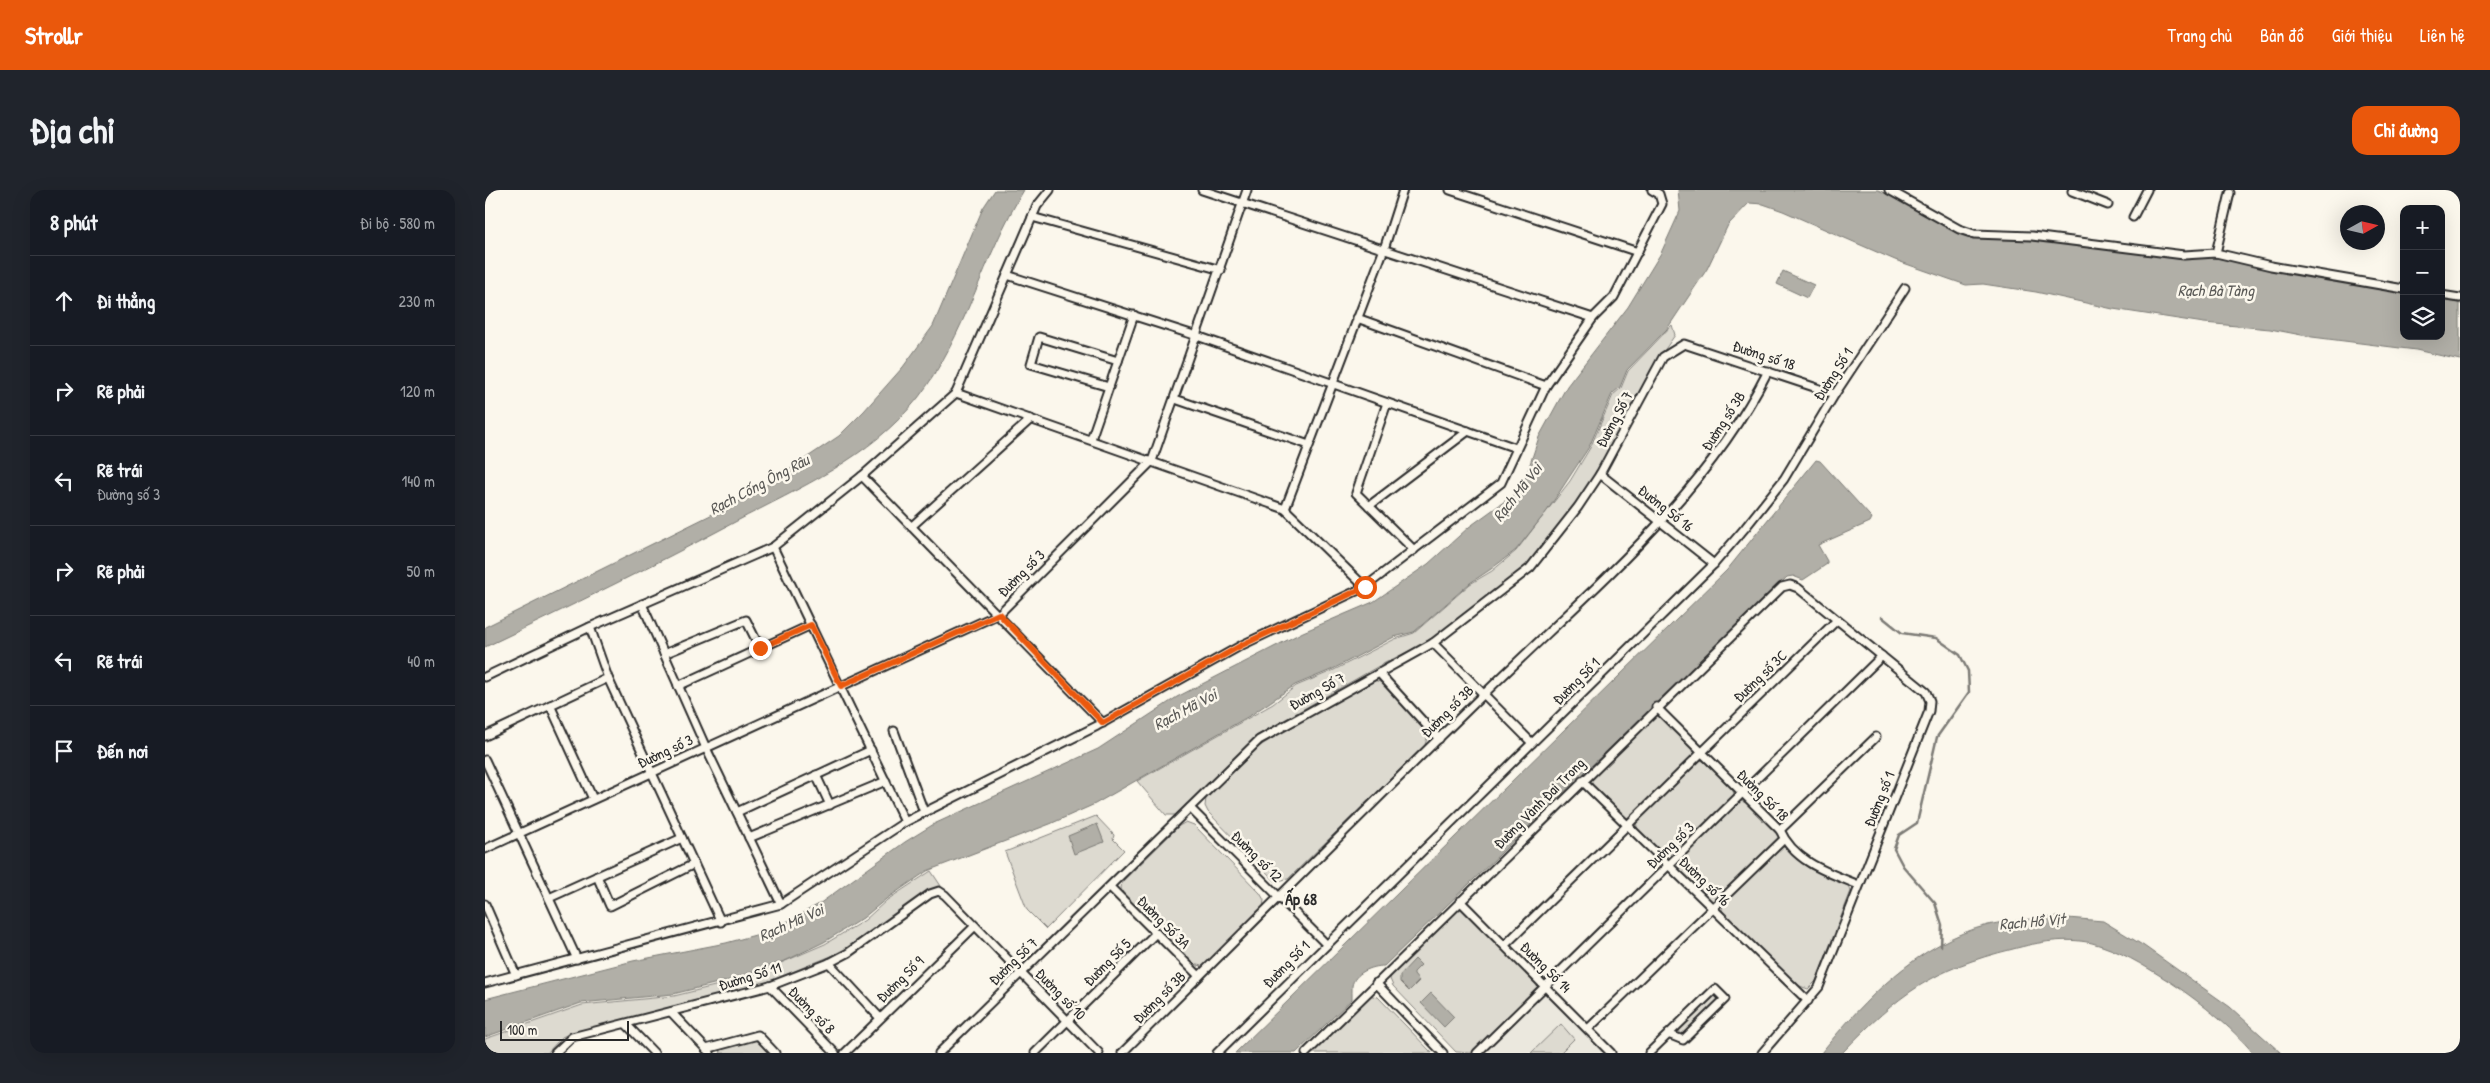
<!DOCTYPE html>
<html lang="vi">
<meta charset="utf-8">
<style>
:root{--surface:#171b24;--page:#20242c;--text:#f1f3f6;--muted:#9ea1a6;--line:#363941;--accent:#ea580c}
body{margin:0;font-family:"Patrick Hand",sans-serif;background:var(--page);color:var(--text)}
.controls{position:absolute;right:15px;top:15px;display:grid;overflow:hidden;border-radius:10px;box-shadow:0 5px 20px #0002}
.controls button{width:45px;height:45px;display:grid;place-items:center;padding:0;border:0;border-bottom:1px solid var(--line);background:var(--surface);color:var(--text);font:25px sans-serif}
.compass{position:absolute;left:1855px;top:15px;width:45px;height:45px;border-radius:50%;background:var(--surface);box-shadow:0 5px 20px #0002;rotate:82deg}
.scale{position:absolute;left:15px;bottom:12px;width:129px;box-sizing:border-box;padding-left:5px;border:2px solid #2b2b2b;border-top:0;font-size:14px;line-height:18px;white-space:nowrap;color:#2b2b2b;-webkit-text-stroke:4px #fbf7ec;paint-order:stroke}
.stop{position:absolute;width:15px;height:15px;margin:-11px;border:4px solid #ea580c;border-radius:50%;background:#fff}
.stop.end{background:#ea580c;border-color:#fff;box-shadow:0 1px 5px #0008}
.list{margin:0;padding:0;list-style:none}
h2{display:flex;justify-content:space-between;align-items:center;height:65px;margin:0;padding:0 20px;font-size:21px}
h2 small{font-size:16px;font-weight:400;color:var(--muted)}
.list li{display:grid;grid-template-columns:32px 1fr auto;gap:15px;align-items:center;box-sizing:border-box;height:90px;padding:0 20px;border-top:1px solid var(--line)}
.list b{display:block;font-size:19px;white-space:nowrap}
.list p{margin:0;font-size:16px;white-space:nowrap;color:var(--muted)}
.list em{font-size:16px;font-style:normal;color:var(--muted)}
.icon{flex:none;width:28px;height:28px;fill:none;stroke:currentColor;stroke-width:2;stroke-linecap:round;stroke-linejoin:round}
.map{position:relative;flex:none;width:1975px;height:863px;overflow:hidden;border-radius:15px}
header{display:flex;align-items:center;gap:30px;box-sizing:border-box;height:70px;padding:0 25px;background:var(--accent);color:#fff}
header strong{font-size:24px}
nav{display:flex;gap:28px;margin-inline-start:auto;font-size:18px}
.intro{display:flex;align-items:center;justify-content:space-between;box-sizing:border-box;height:120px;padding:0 30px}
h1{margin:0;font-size:35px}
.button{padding:12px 22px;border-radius:15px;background:var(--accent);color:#fff;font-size:18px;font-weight:700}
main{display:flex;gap:30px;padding:0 30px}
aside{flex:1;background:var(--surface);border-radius:15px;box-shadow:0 5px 20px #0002}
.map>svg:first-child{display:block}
.built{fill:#ebe8de}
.green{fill:#dddad0;stroke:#84827e}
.water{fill:#b1afa7;stroke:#7b7a75}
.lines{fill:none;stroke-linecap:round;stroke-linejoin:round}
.stream{stroke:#7b7a75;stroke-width:2.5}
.minor-casing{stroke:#2b2b2b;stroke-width:11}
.minor{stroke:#fbf7ec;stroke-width:7}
.route{stroke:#ea580c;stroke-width:6}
.labels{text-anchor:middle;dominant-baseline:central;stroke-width:5;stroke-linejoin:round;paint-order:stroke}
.street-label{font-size:15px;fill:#2b2b2b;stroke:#fbf7ec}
.water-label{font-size:16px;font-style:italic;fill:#5a5956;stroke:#fbf7ec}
.neighbourhood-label{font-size:16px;font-weight:bold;fill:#2b2b2b;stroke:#fbf7ec}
</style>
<header>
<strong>Strollr</strong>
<nav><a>Trang chủ</a><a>Bản đồ</a><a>Giới thiệu</a><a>Liên hệ</a></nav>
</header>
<div class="intro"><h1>Địa chỉ</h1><a class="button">Chỉ đường</a></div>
<main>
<aside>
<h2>8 phút<small>Đi bộ · 580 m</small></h2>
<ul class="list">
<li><svg class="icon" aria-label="ahead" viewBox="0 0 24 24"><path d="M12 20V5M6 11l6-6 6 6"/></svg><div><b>Đi thẳng</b></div><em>230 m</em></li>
<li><svg class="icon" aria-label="right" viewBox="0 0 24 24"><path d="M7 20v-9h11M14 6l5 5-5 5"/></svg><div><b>Rẽ phải</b></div><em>120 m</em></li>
<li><svg class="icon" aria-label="left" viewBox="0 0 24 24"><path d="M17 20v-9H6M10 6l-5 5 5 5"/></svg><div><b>Rẽ trái</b><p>Đường số 3</p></div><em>140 m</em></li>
<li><svg class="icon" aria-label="right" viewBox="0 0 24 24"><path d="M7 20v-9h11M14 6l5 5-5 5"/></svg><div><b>Rẽ phải</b></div><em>50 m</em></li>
<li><svg class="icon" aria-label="left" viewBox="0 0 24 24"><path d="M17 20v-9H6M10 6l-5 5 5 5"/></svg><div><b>Rẽ trái</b></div><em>40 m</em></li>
<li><svg class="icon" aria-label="arrive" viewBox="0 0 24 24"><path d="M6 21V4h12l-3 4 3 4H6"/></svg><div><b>Đến nơi</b></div></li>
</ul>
</aside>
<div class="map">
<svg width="1975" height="863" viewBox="0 0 1975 863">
<rect width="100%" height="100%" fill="#fbf7ec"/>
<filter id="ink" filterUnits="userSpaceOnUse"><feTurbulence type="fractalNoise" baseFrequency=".02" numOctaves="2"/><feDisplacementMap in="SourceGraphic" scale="10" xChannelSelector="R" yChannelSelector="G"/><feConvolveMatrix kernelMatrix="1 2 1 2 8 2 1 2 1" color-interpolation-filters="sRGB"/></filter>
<g filter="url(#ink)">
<path class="built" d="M1060 804 1122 863H998L1056 806Z"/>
<g class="green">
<path d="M1187 135 1190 145 1167 178 1112 282 1090 314 1042 375 946 450 892 477 771 546 702 614 690 625H681L652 591 788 514 811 496 847 481 910 449 929 443 985 394 1007 381 1031 361 1085 291 1105 258 1128 205 1136 198 1143 181Z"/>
<path d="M889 490 898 493 939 540 942 548 940 555 803 689 790 691 723 622 720 616 721 608 775 556 843 514Z"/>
<path d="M1172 524 1206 556 1208 565 1141 630 1109 599 1106 590Z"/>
<path d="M1214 570C1224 570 1249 596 1249 605L1192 663 1181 665 1153 641 1151 632Z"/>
<path d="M1255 611 1263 613 1294 643V648L1227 712 1196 683 1193 673Z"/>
<path d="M611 626 629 645 628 649 639 660 561 739 542 720 520 662Z"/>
<path d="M701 632 709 635 775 703 779 710 778 718 723 773 717 776 707 774 638 703 636 698 637 692 694 636Z"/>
<path d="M1298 657C1310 659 1315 673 1325 679 1337 685 1361 687 1366 701L1331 791 1323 799 1312 795 1239 725 1237 719 1239 712 1290 661Z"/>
<path d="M446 681 456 696 443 700 361 760 324 775 280 793 86 843 77 847 62 863H0V849L97 815 189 806 246 792 275 782 340 754 380 730 402 710Z"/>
<path d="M973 718H978L1054 797 988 863 971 862 908 796 905 789 907 783Z"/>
<path d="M883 805 893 807 947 863H824Z"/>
<path d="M1229 805 1235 810 1199 845 1195 843 1194 838Z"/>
<path d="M1076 834 1089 849 1075 863H1046Z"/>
<path d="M270 850 285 863H235L237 859Z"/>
</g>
<g class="water">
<path d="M510 0H539C498 66 481 146 433 208 385 268 316 297 250 332 168 376 84 417 0 457V437L266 305 354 246 379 221 418 177 448 136 498 18Z"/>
<path d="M1193 0H1393L1434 19 1458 36 1481 45 1736 67 1791 80 1919 104V146H1956V110L1975 113V170L1931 160 1827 147 1785 139 1719 133 1628 119 1551 102 1498 94 1481 95 1410 70 1298 21 1278 14 1264 13 1243 35 1222 79 1182 139 1142 180 1135 197 1127 204 1104 257 1062 321 1031 360 1006 379 985 393 929 442 909 447 846 480 810 495 766 525 610 614 565 634 442 681 401 709 378 728 339 752 302 770 245 790 188 804 96 813 0 847V809L148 771 241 753 285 741 334 714 420 652 449 634 613 559 692 507 818 442 888 412 943 374 984 337 1031 303 1038 295 1054 247 1082 196 1143 117 1176 63 1195 21Z"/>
<path d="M1298 81 1329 95 1322 108 1292 94Z"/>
<path d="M1331 270 1335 271 1384 325 1387 328 1385 332 1333 355 1342 371V374L1318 390 1308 386 1302 387 899 776C887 776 869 783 867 796 867 800 867 805 867 809L811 863H750L1242 380Z"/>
<path d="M612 634 619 652 589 664 583 646Z"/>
<path d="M1571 727 1618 731 1659 756 1745 817 1796 863H1768C1748 838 1709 807 1682 790 1658 775 1634 760 1607 753 1580 747 1554 752 1528 759 1447 779 1414 804 1357 863H1336C1379 810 1434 752 1503 735 1525 730 1548 729 1571 727Z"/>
<path d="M930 769 936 775 929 782V785L934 791 924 801 915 792V785Z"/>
<path d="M946 803 969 827 959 837 936 813Z"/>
</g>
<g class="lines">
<path class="stream" d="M1397 427 1417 443 1451 448 1475 465 1483 481 1484 502 1452 547 1432 633 1414 645 1409 659 1418 676 1450 713 1457 735 1456 756"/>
<defs>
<g id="minor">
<path d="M717 0 1108 128"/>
<path d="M965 0 1153 62"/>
<path d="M1404 0 1474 39 1489 44 1547 46 1699 65 1731 63 1786 76 1919 99"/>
<path d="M1587 1 1623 15"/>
<path d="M547 27 736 80"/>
<path d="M1648 27 1662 0"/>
<path d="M1731 63 1745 3"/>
<path d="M522 85 712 146 1031 258"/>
<path d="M1956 105 1975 108"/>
<path d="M872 128 1061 196"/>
<path d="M624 197 546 174 554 147 633 171"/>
<path d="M471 203 800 319 880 397"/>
<path d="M690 209 824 255"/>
<path d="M902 213 871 303 929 360"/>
<path d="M606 249 649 125"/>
<path d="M1115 284 1229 374"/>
<path d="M377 286 618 533"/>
<path d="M884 316 983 241"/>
<path d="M800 319 899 59 918 0"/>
<path d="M427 336 546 229"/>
<path d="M288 357 420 632"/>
<path d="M157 414 221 558 296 714"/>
<path d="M948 453 1047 553"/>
<path d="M179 464 261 430 275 458"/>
<path d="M894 483 954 549"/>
<path d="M0 487 105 437 288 357 377 286 471 203 552 16 565 0"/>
<path d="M123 488 236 732"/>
<path d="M193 496 326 435"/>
<path d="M65 515 108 609"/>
<path d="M1171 517 1295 640C1309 672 1344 683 1374 695"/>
<path d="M409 541 439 622"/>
<path d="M0 546 123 488 105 437"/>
<path d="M0 570 92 769"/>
<path d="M331 585 345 615"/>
<path d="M1097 591 1323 811"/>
<path d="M705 618 841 754"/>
<path d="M252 622 386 560"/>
<path d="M1295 640 1391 547"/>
<path d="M264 648 401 591"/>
<path d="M0 659 514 424 667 271 762 0"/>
<path d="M112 686 125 716 209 674"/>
<path d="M625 697 714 786"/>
<path d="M64 708 197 648"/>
<path d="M975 711 1126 863"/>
<path d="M0 714 31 785"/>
<path d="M1020 755 1352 430"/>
<path d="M344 773 395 828"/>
<path d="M0 793 296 714 420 632 612 536 757 455 880 397 1016 293 1061 196 1108 128 1129 107 1177 14 1174 4 1167 0"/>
<path d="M891 793 958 863"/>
<path d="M285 796 350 863"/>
<path d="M186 822 225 863"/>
<path d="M141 834 169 863"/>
<path d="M1103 839 1299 649"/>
<path d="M221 859 273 845 290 863"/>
<path d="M70 863 87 847 285 796 344 773 363 763 445 704 454 701 460 705 614 863"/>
<path d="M360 863 490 736"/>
<path d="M454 863 774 550 948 453 1045 378 1093 317 1115 284 1178 167 1199 154 1350 204"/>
<path d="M550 863 671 743"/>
<path d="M637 863C758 743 878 622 1000 503 1102 403 1218 310 1283 181"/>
<path d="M732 863 1229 374 1260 338 1299 289 1350 204 1420 98"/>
<path d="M821 863 1297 397 1305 395 1313 398 1441 502 1445 511 1444 521 1334 797 1277 863"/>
<path d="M992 863 1397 466"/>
<path d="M1164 863 1230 799 1240 809 1198 850 1183 844"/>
</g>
</defs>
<use href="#minor" class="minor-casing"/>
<use href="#minor" class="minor"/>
</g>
</g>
<g class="lines" filter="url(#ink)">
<path class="route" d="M275 458 326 435 356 496 514 424 618 533 757 455 880 397"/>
</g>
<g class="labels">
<g class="street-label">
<text transform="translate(1279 165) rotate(18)">Đường số 18</text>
<text transform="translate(1348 184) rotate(-57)">Đường Số 1</text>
<text transform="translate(1129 229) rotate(-62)">Đường Số 7</text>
<text transform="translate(1238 231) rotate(-57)">Đường số 3B</text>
<text transform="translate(1181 318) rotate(38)">Đường Số 16</text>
<text transform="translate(536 383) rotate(-45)">Đường số 3</text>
<text transform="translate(1275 486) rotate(-44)">Đường số 3C</text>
<text transform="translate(1091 491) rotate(-45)">Đường Số 1</text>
<text transform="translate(832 501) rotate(-29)">Đường Số 7</text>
<text transform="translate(962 521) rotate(-45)">Đường số 3B</text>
<text transform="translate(180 561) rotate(-25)">Đường số 3</text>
<text transform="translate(1278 605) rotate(45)">Đường Số 18</text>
<text transform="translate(1394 609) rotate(-68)">Đường số 1</text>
<text transform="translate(1054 613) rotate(-45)">Đường Vành Đai Trong</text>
<text transform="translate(1185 655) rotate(-44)">Đường số 3</text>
<text transform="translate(772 666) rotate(45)">Đường số 12</text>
<text transform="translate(1220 691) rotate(44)">Đường số 16</text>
<text transform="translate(679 732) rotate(45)">Đường Số 3A</text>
<text transform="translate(528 771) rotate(-44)">Đường Số 7</text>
<text transform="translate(622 772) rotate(-45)">Đường Số 5</text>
<text transform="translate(801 774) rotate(-45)">Đường Số 1</text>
<text transform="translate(1061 777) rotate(45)">Đường Số 14</text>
<text transform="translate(265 786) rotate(-17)">Đường Số 11</text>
<text transform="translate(415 789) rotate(-44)">Đường Số 9</text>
<text transform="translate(576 804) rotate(46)">Đường số 10</text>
<text transform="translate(674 807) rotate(-45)">Đường số 3B</text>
<text transform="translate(327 820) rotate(46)">Đường số 8</text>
</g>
<g class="water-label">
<text x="1731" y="100">Rạch Bà Tàng</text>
<text transform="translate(274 294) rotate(-28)">Rạch Cống Ông Râu</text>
<text transform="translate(1032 302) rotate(-52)">Rạch Mã Voi</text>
<text transform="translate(700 519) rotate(-28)">Rạch Mã Voi</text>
<text transform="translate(1547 731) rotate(-5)">Rạch Hồ Vịt</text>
<text transform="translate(306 732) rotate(-24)">Rạch Mã Voi</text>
</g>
<g class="neighbourhood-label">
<text x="816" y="709">Ấp 68</text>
</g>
</g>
</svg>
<div class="controls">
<button>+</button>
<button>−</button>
<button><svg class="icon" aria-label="layers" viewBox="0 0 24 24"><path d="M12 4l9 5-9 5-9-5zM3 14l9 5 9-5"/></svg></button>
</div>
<svg class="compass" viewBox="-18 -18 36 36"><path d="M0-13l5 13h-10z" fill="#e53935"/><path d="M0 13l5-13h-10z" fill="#9ea1a6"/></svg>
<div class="scale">100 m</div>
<div class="stop" style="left:880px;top:397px"></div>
<div class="stop end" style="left:275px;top:458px"></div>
</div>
</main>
